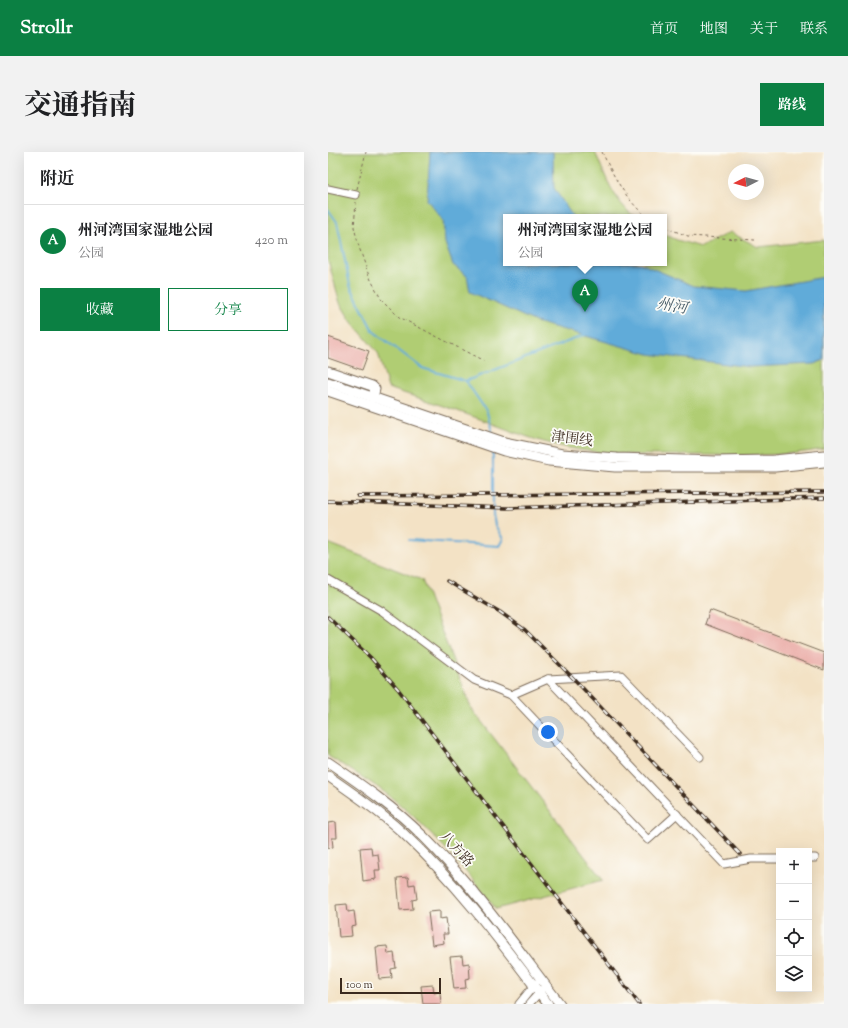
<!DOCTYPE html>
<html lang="zh">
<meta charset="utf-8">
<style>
:root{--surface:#fff;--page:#f2f2f2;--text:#202124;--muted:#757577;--line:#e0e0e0;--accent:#0b8043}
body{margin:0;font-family:"Sorts Mill Goudy","Noto Serif SC",serif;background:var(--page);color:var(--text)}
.controls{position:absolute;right:12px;bottom:12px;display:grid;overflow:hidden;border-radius:0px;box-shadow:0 4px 16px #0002}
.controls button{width:36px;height:36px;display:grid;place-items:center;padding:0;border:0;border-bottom:1px solid var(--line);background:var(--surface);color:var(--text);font:20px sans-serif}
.compass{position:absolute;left:400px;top:12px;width:36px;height:36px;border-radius:50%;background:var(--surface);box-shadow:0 4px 16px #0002;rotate:264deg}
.scale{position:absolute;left:12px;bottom:10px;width:101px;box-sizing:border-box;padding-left:4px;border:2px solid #3b2a1e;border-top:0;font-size:11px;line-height:14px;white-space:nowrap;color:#3b2a1e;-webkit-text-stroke:3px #fdfcf7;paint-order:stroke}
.you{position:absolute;left:220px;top:580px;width:14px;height:14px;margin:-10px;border:3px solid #fff;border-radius:50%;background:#1a73e8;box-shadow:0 0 0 6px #1a73e833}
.badge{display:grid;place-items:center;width:26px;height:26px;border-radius:50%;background:var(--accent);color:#fff;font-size:13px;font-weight:700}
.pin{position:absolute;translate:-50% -33px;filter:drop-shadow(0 1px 2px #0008)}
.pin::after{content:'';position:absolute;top:21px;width:14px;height:12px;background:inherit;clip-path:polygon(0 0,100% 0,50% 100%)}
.popup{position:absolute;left:175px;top:62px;width:164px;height:52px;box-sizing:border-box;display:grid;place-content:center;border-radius:0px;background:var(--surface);filter:drop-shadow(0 1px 3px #0005);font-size:13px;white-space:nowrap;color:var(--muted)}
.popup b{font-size:15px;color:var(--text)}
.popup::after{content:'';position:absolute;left:50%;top:100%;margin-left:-8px;border:8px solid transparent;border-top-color:var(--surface)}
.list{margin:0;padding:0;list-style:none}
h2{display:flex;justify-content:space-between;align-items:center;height:52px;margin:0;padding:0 16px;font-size:17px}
h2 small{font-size:13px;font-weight:400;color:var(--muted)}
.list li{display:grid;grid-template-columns:26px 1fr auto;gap:12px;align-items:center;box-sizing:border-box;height:72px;padding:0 16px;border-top:1px solid var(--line)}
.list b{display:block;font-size:15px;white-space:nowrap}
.list p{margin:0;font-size:13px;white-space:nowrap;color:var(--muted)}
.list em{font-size:13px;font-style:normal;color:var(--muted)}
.actions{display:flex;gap:8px;padding:12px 16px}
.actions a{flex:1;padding:9px 0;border:1px solid var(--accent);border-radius:0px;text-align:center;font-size:14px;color:var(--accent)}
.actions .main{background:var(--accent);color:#fff}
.icon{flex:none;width:22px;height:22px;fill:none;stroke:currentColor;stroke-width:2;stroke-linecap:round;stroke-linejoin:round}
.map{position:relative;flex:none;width:496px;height:852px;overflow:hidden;border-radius:0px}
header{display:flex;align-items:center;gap:24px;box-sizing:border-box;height:56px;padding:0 20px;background:var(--accent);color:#fff}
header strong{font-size:19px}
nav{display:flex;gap:22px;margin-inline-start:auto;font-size:14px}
.intro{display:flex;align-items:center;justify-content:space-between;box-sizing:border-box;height:96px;padding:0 24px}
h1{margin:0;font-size:28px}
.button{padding:10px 18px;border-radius:0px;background:var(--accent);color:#fff;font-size:14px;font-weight:700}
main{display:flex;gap:24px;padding:0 24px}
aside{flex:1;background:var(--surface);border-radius:0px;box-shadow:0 4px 16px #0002}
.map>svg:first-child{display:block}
.green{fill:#b0cd73;stroke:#767c48}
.water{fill:#61abd9;stroke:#4e6a7c}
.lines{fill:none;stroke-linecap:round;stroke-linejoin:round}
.stream{stroke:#61abd9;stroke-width:2}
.building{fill:#ebaea9}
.minor-casing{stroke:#7b6a58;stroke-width:9}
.major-casing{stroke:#7b6a58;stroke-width:11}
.path{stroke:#7b6a58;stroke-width:1;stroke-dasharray:3 3;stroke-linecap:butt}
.minor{stroke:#fff;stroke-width:7}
.major{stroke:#fff;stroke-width:9}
.rail-casing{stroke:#3b2a1e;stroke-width:3.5}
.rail{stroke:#fdfcf7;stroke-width:2;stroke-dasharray:6;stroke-linecap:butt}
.labels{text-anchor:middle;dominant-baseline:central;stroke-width:3.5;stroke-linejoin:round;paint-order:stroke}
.street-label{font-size:14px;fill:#3b2a1e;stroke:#fdfcf7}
.water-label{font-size:15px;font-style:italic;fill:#4a5e69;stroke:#fdfcf7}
</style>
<header>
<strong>Strollr</strong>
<nav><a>首页</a><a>地图</a><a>关于</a><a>联系</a></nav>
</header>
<div class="intro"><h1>交通指南</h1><a class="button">路线</a></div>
<main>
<aside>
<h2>附近<small></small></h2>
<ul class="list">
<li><span class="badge">A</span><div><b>州河湾国家湿地公园</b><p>公园</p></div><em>420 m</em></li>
</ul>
<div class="actions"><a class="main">收藏</a><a>分享</a></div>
</aside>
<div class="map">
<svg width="496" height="852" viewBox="0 0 496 852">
<rect width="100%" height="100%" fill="#fdfcf7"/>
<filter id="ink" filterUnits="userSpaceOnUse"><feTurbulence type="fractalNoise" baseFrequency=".025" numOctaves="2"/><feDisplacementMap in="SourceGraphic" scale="8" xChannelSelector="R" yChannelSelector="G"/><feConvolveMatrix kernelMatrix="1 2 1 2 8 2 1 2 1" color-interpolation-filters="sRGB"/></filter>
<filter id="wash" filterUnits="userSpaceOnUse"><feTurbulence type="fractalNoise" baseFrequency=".012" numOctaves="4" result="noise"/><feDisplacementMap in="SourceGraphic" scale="16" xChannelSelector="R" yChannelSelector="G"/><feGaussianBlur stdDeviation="0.9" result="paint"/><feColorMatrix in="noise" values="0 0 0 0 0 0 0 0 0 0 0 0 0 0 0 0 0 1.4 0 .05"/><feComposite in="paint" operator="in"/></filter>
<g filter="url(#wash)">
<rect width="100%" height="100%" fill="#f3e2c5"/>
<g class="green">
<path d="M0 0H267C277 23 286 50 307 65H178V111H336V82L349 88 373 95 402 80 430 95 496 88V297C455 305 411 303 369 303 323 303 268 304 224 292 199 286 176 276 152 267 122 256 91 246 60 236L50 201 23 169 12 151 0 108Z"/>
<path d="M0 391 94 428 143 556 275 728 168 757C137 717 104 678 64 646 44 630 21 617 0 604Z"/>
</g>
<path class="water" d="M102 0H225L226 36 245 65H178V111H312L366 134 418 139 496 125V208L486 212 422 215 321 202 208 170 142 140 139 124 125 113 117 91 115 68 99 48Z"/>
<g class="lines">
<g class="stream">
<path d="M0 57 9 70 22 133 45 179 94 216 138 229 257 183"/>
<path d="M138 229 159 260 165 283"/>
<path d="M81 388 171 394 175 387 167 373 165 363V297"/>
</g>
</g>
<g id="blocks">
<g class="building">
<path d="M0 185 41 199 34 218 0 206Z"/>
<path d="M382 458 496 501V518L377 472Z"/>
<path d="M8 670 9 686H4L5 695 0 696V671Z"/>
<path d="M43 695 44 703 50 702 52 718H47L48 727 35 729 32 696Z"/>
<path d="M80 725 81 733 87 732 89 747 84 748 85 757 72 758 69 726Z"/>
<path d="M19 752 20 760 26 759 28 774 23 775 24 784 11 785 8 753Z"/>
<path d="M112 759V767L118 766 120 782H115L116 791 104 793 100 760Z"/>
<path d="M59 794 60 802 66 801 68 816 63 817 64 826 51 827 48 795Z"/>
<path d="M134 804 135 812 141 811 142 826 137 827 138 836 126 837 122 805Z"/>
<path d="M105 833 106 841 112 840 113 852H95L93 834Z"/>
</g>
</g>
</g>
<g filter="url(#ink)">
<use href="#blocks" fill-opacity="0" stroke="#7b6a58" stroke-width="1"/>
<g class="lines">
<defs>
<g id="minor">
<path d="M0 37 28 43"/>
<path d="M0 428 54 459 146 528 183 543 320 688 349 662"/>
<path d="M220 527 396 712 423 707H451"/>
<path d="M183 543 220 527 293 523 372 605"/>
<path d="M481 706H487"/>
<path d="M191 852 208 831"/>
<path d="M201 852 218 833"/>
</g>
<g id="major">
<path d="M0 219 44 234 47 237 45 246"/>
<path d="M0 230 176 290 234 302 289 306 389 309 446 308 496 303"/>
<path d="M0 239 176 299 221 309 287 315H447L496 310"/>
<path d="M0 610C34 633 67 656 96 685 147 736 188 795 232 852"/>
<path d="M0 624C26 642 52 660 75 681 130 732 175 793 220 852"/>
</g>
</defs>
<use href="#minor" class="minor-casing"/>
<use href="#major" class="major-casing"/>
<g class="path">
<path d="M274 0C286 25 298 48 319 65"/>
<path d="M29 37 38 0"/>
<path d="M28 50 26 75 31 95 41 124 53 147 71 165 156 209"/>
<path d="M336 75 360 84 427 88"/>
</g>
<use href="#minor" class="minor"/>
<use href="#major" class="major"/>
<defs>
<g id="rail">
<path d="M30 344 496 340"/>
<path d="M0 349 178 356 496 346"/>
<path d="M119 429 172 460 197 478 245 526 412 702"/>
<path d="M0 465 43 506 70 537 311 852"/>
</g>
</defs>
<use href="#rail" class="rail-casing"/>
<use href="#rail" class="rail"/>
</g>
</g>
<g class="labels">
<g class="street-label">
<text transform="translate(244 288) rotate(7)">津围线</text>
<text transform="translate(128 698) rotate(47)">八方路</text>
</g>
<g class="water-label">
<text transform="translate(344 155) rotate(10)">州河</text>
</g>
</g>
</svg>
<div class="controls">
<button>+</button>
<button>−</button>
<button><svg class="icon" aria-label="locate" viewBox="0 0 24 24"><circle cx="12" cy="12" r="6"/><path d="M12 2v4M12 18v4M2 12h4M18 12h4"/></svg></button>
<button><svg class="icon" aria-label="layers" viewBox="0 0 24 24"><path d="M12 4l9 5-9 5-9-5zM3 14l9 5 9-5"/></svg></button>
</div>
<svg class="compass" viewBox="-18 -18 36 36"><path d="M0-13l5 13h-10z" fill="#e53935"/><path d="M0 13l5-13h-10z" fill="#757577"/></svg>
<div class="scale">100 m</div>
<div class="you"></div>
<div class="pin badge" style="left:257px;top:160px">A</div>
<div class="popup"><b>州河湾国家湿地公园</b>公园</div>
</div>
</main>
